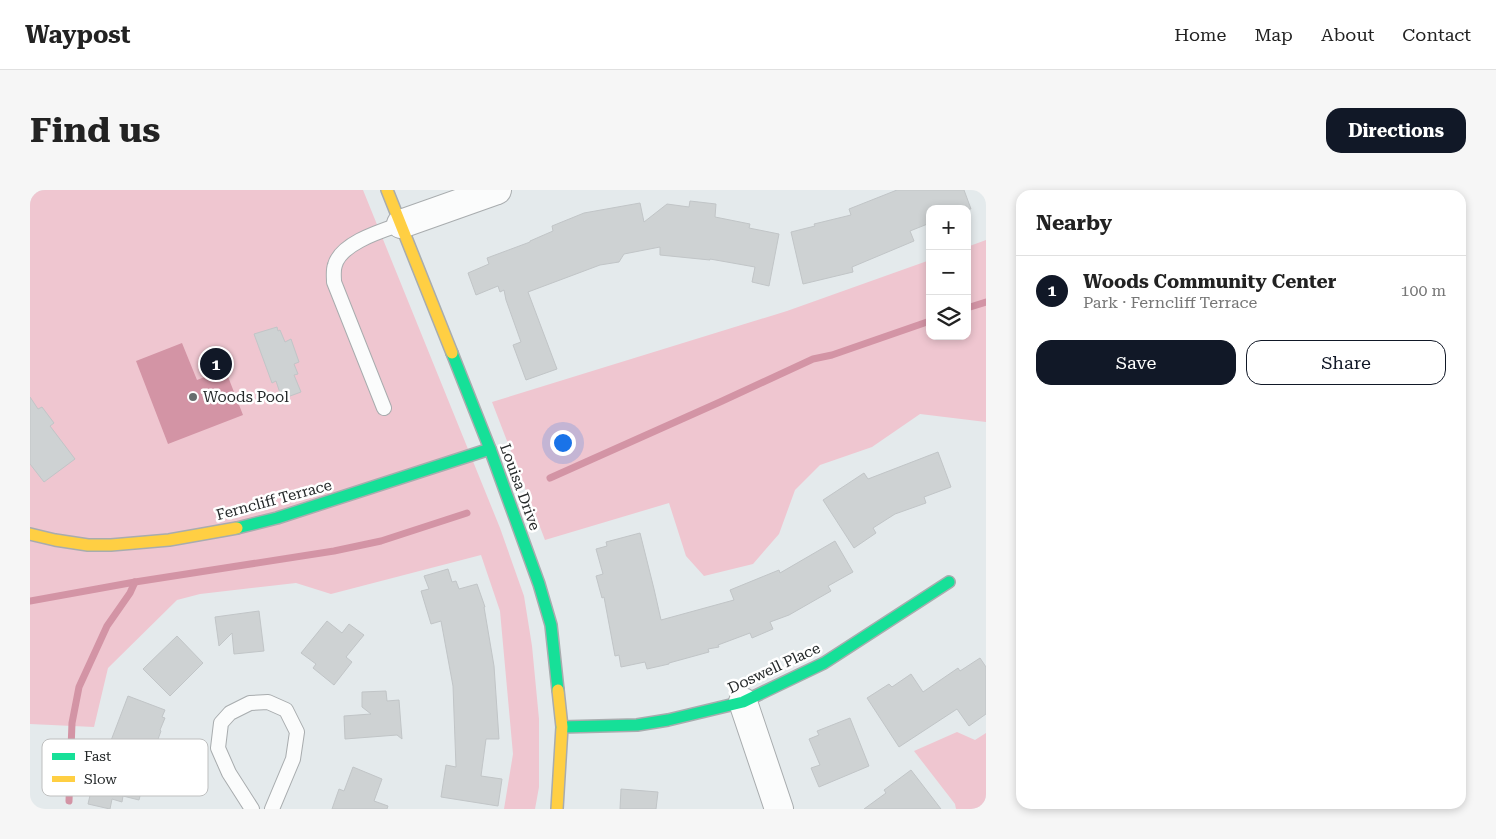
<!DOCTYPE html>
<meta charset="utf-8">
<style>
:root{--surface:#fff;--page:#f6f6f6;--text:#222;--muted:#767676;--line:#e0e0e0;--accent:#111827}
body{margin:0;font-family:"Roboto Serif",serif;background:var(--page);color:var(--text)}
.controls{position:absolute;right:15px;top:15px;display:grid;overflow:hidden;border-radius:10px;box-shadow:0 2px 8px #0003}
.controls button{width:45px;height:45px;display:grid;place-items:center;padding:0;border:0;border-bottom:1px solid var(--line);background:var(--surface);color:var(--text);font:25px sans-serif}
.you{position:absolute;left:532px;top:252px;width:18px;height:18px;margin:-12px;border:4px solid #fff;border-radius:50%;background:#1a73e8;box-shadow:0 0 0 8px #1a73e833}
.badge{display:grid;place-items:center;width:32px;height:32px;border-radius:50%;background:var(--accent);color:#fff;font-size:16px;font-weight:700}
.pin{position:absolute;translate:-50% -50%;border:2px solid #fff;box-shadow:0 1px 5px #0006}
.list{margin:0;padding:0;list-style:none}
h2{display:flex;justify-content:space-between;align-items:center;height:65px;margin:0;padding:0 20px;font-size:21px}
h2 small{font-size:16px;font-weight:400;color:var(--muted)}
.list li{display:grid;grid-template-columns:32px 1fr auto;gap:15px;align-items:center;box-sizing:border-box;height:70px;padding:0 20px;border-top:1px solid var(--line)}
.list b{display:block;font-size:19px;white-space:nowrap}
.list p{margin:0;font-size:16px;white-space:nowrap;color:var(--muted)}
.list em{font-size:16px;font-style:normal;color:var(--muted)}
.actions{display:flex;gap:10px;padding:15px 20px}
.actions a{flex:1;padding:11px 0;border:1px solid var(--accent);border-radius:15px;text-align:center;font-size:18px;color:var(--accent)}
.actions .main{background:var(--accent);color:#fff}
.icon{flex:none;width:28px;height:28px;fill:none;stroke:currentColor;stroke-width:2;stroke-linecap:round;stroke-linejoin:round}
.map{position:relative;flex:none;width:956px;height:619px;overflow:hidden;border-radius:15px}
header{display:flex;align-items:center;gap:30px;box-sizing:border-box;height:70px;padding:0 25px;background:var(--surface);border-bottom:1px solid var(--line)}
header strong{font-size:24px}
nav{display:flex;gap:28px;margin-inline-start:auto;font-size:18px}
.intro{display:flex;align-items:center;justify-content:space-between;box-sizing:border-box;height:120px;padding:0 30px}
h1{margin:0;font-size:35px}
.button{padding:12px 22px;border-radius:15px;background:var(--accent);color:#fff;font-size:18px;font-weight:700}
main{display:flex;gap:30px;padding:0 30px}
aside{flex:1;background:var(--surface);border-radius:15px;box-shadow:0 2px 8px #0003}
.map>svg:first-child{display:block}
.green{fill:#efc6d0}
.water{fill:#d394a5}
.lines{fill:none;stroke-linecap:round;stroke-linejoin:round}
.stream{stroke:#d394a5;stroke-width:7}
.building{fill:#ced2d3;stroke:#c1c5c7}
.lane-casing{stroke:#a8acae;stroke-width:16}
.street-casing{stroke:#a8acae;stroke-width:30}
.fast-casing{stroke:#a8acae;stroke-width:14}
.slow-casing{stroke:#a8acae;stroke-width:14}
.lane{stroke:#fbfcfc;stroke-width:14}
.street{stroke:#fbfcfc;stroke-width:28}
.fast{stroke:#16e098;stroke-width:11}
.slow{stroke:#ffcf43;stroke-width:11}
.poi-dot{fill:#686d6e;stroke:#fff;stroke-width:2}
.labels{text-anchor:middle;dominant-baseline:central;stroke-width:5;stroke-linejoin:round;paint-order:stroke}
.poi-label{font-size:15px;fill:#25292a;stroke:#fff;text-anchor:start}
.street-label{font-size:15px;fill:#25292a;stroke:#fff}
.key{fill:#fff;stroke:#bebfbf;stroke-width:1}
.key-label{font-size:14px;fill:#25292a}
</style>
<header>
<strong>Waypost</strong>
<nav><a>Home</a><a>Map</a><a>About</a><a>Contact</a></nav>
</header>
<div class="intro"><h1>Find us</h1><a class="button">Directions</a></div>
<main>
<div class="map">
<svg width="956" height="619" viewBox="0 0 956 619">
<rect width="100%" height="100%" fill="#e4eaec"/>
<g class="green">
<path d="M0 0H333L470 338 494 406 502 456 509 529V597L505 619H474L483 564 470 421 451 365 301 404 266 393 170 404 147 410 78 478 64 537 0 534Z"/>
<path d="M956 50V232L890 224 842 257 790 275 765 300 749 344 723 374 674 386 656 366 639 313 515 350 462 212 757 121 900 70V146H937V57Z"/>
<path d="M927 542 945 550 956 543V619H926L925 614 884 561Z"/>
</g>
<path class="water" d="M152 153 167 190 195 179 213 225 138 254 106 171Z"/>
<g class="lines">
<g class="stream">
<path d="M937 118 956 112"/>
<path d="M520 288 690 212 783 169 802 165 900 131"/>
<path d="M0 411 105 392 304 361 351 351 437 323"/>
<path d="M39 611 42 533 49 497 77 436 100 403 105 392"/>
</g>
</g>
<g class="building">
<path d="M867 0H934L941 19H900V33L880 41 884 51 822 77 823 82 773 94 761 42 785 36 784 34 821 25 819 19Z"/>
<path d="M660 11 686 14 685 27 720 34 719 38 749 44 739 96 722 92 725 77 680 69V70L630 65V57L594 64 589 72 570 75 498 102 527 179 496 190 483 155 491 152 476 110 474 100 470 102 468 96 446 105 438 83 459 74 457 68 500 52V51L523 41 522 36 554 23 610 13 614 32 637 14 659 17Z"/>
<path d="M247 137 248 141 250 140 255 152 261 149 269 172 264 174 268 184 264 185 271 202 252 209 246 191 242 193 224 144Z"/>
<path d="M0 207 8 219 12 217 24 233 20 236 45 269 14 292 0 274Z"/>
<path d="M908 262 921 297 894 307 896 313 865 324 843 338 846 343 824 358 793 310 834 283 838 289Z"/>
<path d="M610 343 624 399 631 430 704 410 700 400 749 380 750 383 805 351 823 382 798 396 801 401 759 425 740 432 743 439 722 448 720 443 688 455 689 457 678 459 679 462 639 473V474L617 479 615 472 591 477 589 465 585 466 574 407 572 408 566 386 573 384 566 359 577 356 576 352Z"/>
<path d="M418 379 422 392 426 391 429 399 447 394 455 417H454L464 476 469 549H456L451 586 472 589 468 616 411 607 416 575 426 577 423 496 411 431 401 434 391 401 399 399 394 386Z"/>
<path d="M229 421 234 461 204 464 202 443 189 456 185 427Z"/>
<path d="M297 431 312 443 319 434 334 445 316 467 322 472 304 495 283 478 286 474 271 463Z"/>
<path d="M147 446 173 473 140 506 113 479Z"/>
<path d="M950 468 956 477V524L939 536 927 519 869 557 837 508 859 494 862 497 881 484 893 502 928 478 930 481Z"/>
<path d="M356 501 357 511 369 510 372 549 367 545 315 549 314 526 341 524 332 517V502Z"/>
<path d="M98 506 135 520 132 527 135 528 130 540 131 541 116 582 109 610 93 606 92 612 82 609 80 619 58 614 69 567 74 569Z"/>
<path d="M820 528 839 576 789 597 781 578 790 575 779 549 789 545 787 541Z"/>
<path d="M323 577 352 589 344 611 358 616 357 619H302L309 599 314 601Z"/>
<path d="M881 580 911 619H834L856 603 854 600Z"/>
<path d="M591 599 628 602 626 619H590Z"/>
</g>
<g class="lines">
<defs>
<g id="lane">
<path d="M354 218 304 92C304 87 303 80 305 75 311 53 351 41 371 34"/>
<path d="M222 619 199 583 188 558 191 533 200 523 220 513 238 512 256 520 267 542 263 569 242 619"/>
</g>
<g id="street">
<path d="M371 34 467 0"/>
<path d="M713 512 749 619"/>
</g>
<g id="fast">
<path d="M422 163 460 259 509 394 521 435 528 500"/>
<path d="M207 338 247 328 460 259"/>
<path d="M532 537 607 535 638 530 713 512 794 473 919 392"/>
</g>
<g id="slow">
<path d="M357 0 422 163"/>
<path d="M0 344 25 350 58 355H81L139 350 207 338"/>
<path d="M527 619 532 537 528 500"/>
</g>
</defs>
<use href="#lane" class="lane-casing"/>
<use href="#street" class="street-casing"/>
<use href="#fast" class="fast-casing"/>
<use href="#slow" class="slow-casing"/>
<use href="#lane" class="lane"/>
<use href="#street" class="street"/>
<use href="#fast" class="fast"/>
<use href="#slow" class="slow"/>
</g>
<circle class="poi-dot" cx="163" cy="207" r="5"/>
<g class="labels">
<g class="poi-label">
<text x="173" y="207">Woods Pool</text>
</g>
<g class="street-label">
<text transform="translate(490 297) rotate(70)">Louisa Drive</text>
<text transform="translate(244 310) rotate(-15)">Ferncliff Terrace</text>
<text transform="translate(744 478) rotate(-25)">Doswell Place</text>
</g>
</g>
<rect x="12" y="549" width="166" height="57" rx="8" class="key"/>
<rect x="22" y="563" width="23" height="7" fill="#16e098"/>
<rect x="22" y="586" width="23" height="6" fill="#ffcf43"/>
<g class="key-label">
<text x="54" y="571">Fast</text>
<text x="54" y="594">Slow</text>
</g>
</svg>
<div class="controls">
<button>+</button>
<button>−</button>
<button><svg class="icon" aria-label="layers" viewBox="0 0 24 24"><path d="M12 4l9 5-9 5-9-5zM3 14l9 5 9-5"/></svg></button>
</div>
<div class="you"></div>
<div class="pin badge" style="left:186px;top:174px">1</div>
</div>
<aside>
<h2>Nearby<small></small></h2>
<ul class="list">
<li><span class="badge">1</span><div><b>Woods Community Center</b><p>Park · Ferncliff Terrace</p></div><em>100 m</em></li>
</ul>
<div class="actions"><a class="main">Save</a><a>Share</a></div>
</aside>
</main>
